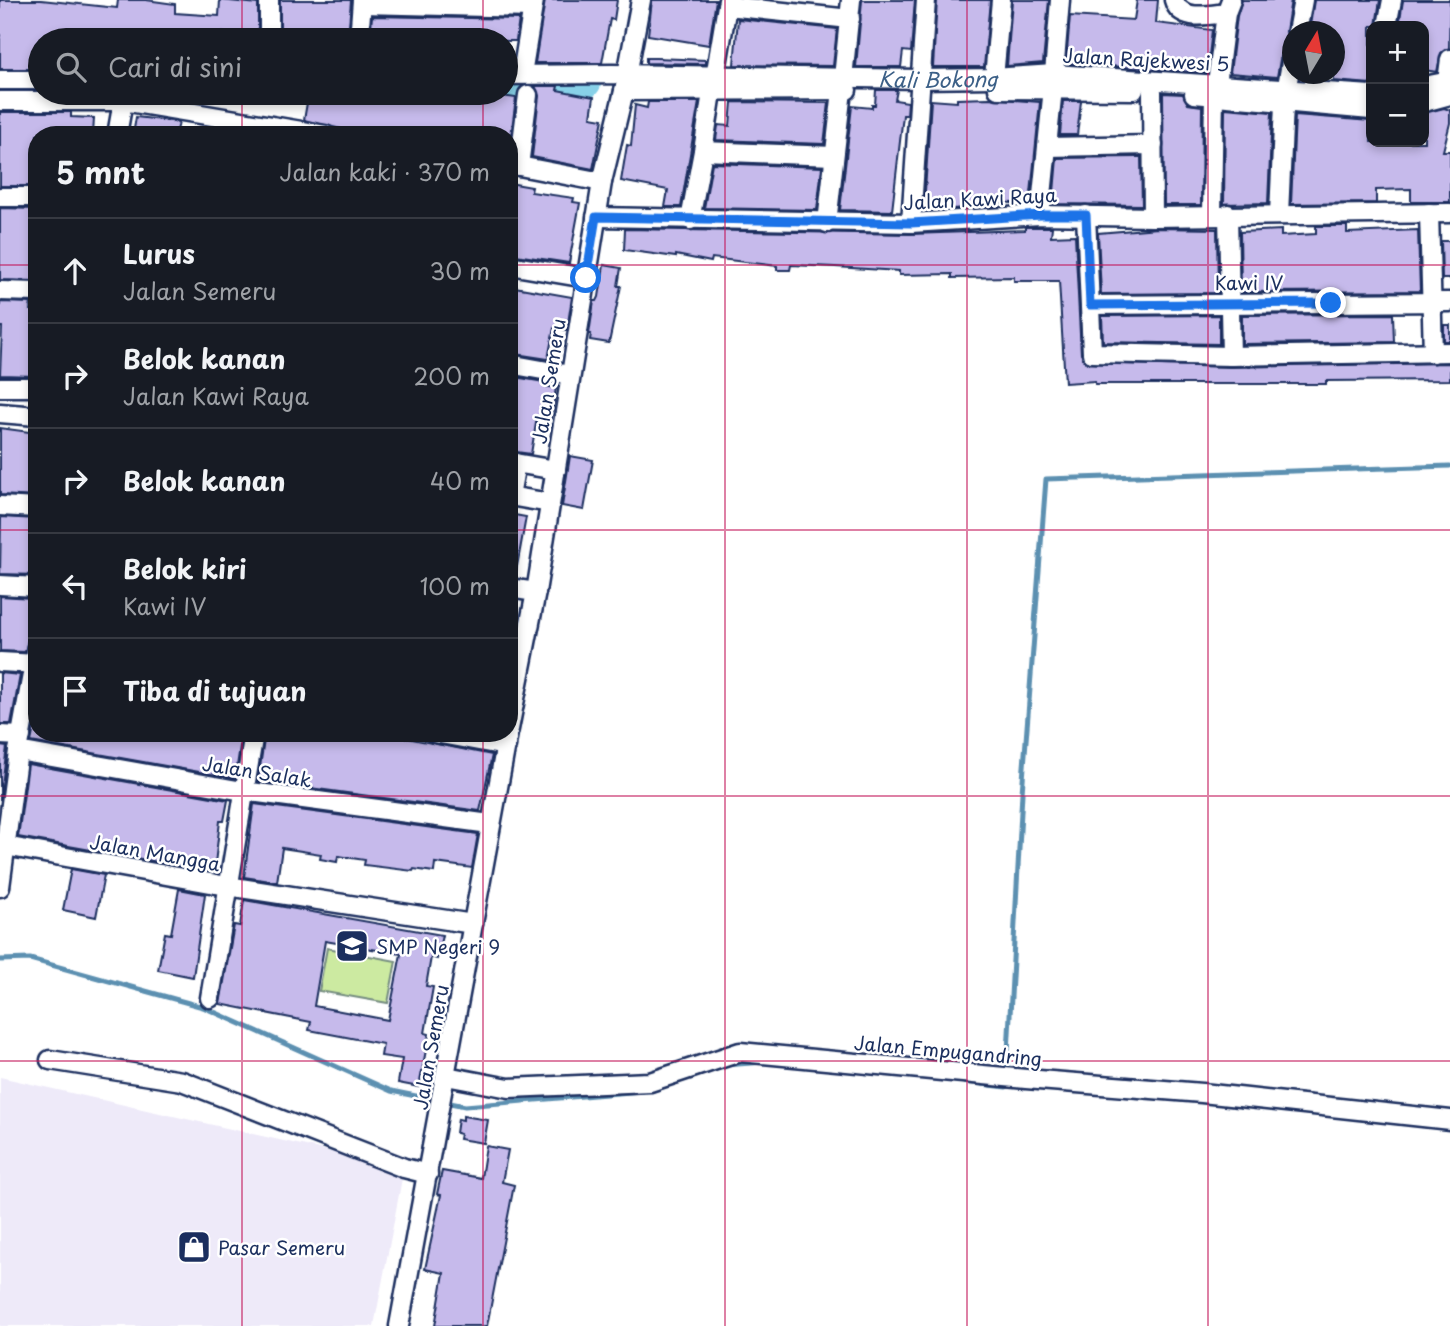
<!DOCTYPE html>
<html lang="id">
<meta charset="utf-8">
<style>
:root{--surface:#171b24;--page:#20242c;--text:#f1f3f6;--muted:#9ea1a6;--line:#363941}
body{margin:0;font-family:"Playpen Sans",sans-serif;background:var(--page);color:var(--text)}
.controls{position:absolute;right:21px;top:21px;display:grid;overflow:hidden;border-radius:14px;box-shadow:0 4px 10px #0003}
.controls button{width:63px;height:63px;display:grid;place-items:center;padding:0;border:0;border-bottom:2px solid var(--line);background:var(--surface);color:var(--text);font:35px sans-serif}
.compass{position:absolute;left:1282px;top:21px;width:63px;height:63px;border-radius:50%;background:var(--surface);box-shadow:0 4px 10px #0003;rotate:10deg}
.stop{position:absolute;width:21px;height:21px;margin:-16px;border:5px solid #1a73e8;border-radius:50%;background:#fff}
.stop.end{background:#1a73e8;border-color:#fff;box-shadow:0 2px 7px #0008}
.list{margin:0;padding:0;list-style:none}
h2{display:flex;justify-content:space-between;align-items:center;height:91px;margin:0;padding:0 28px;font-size:30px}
h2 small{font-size:23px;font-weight:400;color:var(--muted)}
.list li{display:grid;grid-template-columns:46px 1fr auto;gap:21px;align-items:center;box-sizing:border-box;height:105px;padding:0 28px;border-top:2px solid var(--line)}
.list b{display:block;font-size:26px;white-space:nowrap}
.list p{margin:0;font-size:23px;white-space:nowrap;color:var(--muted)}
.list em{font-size:23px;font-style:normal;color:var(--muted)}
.icon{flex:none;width:38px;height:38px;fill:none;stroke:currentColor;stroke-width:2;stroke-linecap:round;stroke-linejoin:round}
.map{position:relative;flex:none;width:1450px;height:1326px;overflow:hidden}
.search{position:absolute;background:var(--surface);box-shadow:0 4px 10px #0003;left:28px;top:28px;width:490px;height:77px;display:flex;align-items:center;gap:18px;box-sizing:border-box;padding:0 24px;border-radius:38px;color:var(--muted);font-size:26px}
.panel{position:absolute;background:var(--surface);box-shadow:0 4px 10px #0003;left:28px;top:126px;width:490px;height:616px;border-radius:28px}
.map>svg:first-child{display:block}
.built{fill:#eeeaf9}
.grass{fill:#cceaa1;stroke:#748c80;stroke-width:2}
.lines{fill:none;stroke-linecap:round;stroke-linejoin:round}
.stream{stroke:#5c90b1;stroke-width:5}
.river{stroke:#88d1e8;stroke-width:30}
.building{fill:#c6baeb;stroke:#1b2f5e;stroke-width:2;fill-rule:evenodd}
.minor-casing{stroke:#1b2f5e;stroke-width:23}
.minor{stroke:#fff;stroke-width:18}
.route{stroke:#1a73e8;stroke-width:9}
.grid{fill:none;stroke:#c2185b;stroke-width:2;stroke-opacity:0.55}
.labels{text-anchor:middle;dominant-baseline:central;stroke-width:5;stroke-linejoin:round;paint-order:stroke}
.street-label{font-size:19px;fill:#1b2f5e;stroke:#fff}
.poi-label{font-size:19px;fill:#1b2f5e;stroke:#fff;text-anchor:start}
.water-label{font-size:21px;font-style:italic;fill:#3c6087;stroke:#fff}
</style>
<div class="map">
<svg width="1450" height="1326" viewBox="0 0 1450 1326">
<rect width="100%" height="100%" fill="#fff"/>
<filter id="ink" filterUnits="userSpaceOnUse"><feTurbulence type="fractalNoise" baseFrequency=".0143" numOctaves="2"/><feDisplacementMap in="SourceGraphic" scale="14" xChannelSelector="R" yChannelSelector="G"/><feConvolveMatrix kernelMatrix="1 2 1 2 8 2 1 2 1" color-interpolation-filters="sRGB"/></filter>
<g filter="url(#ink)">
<path class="built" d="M0 1077 404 1168 374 1326H0Z"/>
<path class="grass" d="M327 948 396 961 388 1003 319 991Z"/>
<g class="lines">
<g class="stream">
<path d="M0 960 30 959 203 1007 391 1091 465 1106 654 1090 676 1082"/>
<path d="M725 1065 764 1062"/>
<path d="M1007 1071 1022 793 1046 479 1450 466"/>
<path d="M958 1081 1006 1087"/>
</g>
<path class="river" d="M506 84 586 83"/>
</g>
<g class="building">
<path d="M0 0H41L117 8 118 0H146L175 4V13L219 16 220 0 258 4V40H239V34L212 32V40L173 38V40H155L95 35V40L70 38V40H40V69H0Z"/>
<path d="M280 0H351L348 40H280Z"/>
<path d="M545 0H617L614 20 610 19 602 63H535Z"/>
<path d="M652 0H716L709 45 648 35Z"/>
<path d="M862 0H915L911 52 903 51 901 67H856Z"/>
<path d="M937 0H990L984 67H933Z"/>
<path d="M1012 0H1049L1043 63 1007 66Z"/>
<path d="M1137 0H1158L1156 23 1212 30 1207 73 1066 63 1070 16 1134 20Z"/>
<path d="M1242 0H1291L1286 31 1287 36 1291 41 1290 46 1284 49 1281 54 1277 77 1230 73 1237 16Z"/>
<path d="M1314 0H1380L1376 26H1371V84L1334 81V32H1309Z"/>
<path d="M1403 0H1450L1449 48 1441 53 1437 72 1424 70 1427 42H1425L1427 26H1399Z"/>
<path d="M372 16 519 19 516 41 386 40 370 39Z"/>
<path d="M738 19 837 29 833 66 734 65Z"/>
<path d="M646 58H656L706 60V64L646 63Z"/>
<path d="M535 86H558L557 90 594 97 591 117 603 119 593 169 532 157 539 96Z"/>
<path d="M876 90H897L895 100 908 102 907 115H903L892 211 840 210 852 106 872 108V105H875Z"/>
<path d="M417 93 455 100 456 97 479 102 480 93 516 98 509 152V135H366L304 120 308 97 327 100 328 94 373 100 374 96 398 101 399 94 416 97Z"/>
<path d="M1163 93 1183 94 1188 104 1202 106 1201 205H1164Z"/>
<path d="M989 98 1040 102 1030 204 995 202V206L952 209 924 206 931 100 957 102V99Z"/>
<path d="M1063 101H1081L1077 135H1060Z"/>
<path d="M648 102H699L681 207H665L668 190 621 181 627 145 631 146 635 105 647 108Z"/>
<path d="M732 102 829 103 824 144 716 140 718 125 730 126Z"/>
<path d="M1225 108 1272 112 1268 203 1224 204Z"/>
<path d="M1444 108 1450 110V123L1443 151H1450V202H1411V189L1376 190V203L1291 204 1295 115 1371 121V142H1424V113Z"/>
<path d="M0 112H71V117L94 118 93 135H37L36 186H0Z"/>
<path d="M136 117 179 122 176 135H133Z"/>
<path d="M1137 157H1141L1142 205 1053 204 1057 158Z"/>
<path d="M712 163 822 167 817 210 704 208Z"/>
<path d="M509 183 532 187 531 192 574 198 573 202 580 203 569 263 509 254Z"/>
<path d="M0 208 37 209V281L0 280Z"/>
<path d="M1316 226H1347V233L1418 230 1420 291 1241 292 1240 232 1281 230V236L1316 234Z"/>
<path d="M1025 227H1052L1051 236 1075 235 1081 354 1087 363 1231 367 1450 363V380L1326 381V384H1095V381L1065 383 1059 281H1014V277L952 278V274L899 275V271L835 267 791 265 790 270H777V266L762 264 712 258 711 262 676 255V257L624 250 625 229 911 234 1025 230Z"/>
<path d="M1158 228 1217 229 1218 293 1101 294 1098 233Z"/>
<path d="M1441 241H1450V279H1442Z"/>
<path d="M604 265 621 268 618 286H621L609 343 590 340 591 334H589L594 301H597L599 297Z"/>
<path d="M509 286 572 297 567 330 554 328 548 359 509 353Z"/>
<path d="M0 302 31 303 30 310H37V376L0 375 2 327H0Z"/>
<path d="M1393 314 1394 342 1242 344V315Z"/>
<path d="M1219 315V344L1103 342 1102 316Z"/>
<rect x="1444" y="325" width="6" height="16"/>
<path d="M509 376 544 382 543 386 556 388 551 419 537 417 531 454 509 451Z"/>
<path d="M0 428 37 433V497L0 495Z"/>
<path d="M570 456 593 460 584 510 562 506Z"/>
<path d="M509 514 526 517 516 572 509 571Z"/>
<path d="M1 517 37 519V575L0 574Z"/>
<path d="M0 596 32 598 29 629 33 630 32 637 28 640 25 652 0 651Z"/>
<path d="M0 673 20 675 11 724H0Z"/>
<path d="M37 712V733H242L236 773H234L233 778 31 742Z"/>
<path d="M265 733H382L492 755 480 811 258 781Z"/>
<path d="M0 746 7 747 0 800Z"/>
<path d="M28 764 228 800 224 821H220L214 872 18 837Z"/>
<path d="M254 804 478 834 472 868 435 863 434 872 414 869 413 871 364 865 365 860 338 856 337 862 320 859 321 854 282 848 277 882 244 877Z"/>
<path d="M71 869 104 875 96 917 63 910Z"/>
<path d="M179 889 205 894 193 977 158 970 165 933 171 934Z"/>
<path d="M244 900 442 935 437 959 431 957 426 986 433 987 425 1033 429 1034 419 1087 398 1083 402 1059 381 1056 383 1044 309 1030 311 1022 220 1004 234 925 240 926ZM325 941 401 954 388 1020 314 1006Z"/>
<path d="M463 1116 488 1120 484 1143 459 1139 460 1134 456 1133 458 1119 463 1120Z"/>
<path d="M486 1146 508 1150 502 1182 514 1185 487 1326H435L444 1273 425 1269 441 1195 437 1194 442 1171 481 1178Z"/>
</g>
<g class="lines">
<defs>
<g id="minor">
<path d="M1174 0C1180 22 1208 15 1226 13"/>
<path d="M362 4 532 8"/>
<path d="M727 6 850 19"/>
<path d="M1387 26 1392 0"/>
<path d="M1297 32 1303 0"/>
<path d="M269 40V0"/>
<path d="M359 40 362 0"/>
<path d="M522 74 534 0"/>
<path d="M1054 74 1060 0"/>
<path id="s1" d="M506 75 612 74 919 79 994 78 1054 74 1371 95"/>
<path d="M715 77 728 0"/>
<path d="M843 78 851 0"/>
<path d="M994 78 1001 0"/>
<path d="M0 80H40"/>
<path d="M1447 82 1450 59"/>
<path d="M1217 84 1226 13 1231 0"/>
<path d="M1424 86 1450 81"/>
<path d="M998 89 1134 90"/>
<path d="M624 91 847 90"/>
<path d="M1152 91 1153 217"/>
<path d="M712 92 703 151 834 156"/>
<path d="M1194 94 1371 110"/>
<path d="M0 101H123L325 135"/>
<path d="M1424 102 1450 95"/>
<path d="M117 135 123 101"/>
<path d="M1047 147 1153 145"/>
<path d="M509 164 602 182"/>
<path d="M519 166 528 95"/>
<path d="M0 197H37"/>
<path d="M1429 213 1433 353"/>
<path d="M1212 214 1214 95"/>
<path d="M1228 214 1231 356"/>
<path d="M1279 214 1284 104 1292 57"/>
<path d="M1040 215 1053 88"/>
<path d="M1086 215 1092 353 1231 356 1450 352"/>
<path d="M596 217 911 223 1040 215 1153 217 1450 213"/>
<path d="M690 220 703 151"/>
<path d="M827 223 842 90"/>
<path d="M911 223 926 0"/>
<path d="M509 265 586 278"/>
<path d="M0 291 37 292"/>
<path d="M1090 305 1450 302"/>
<path d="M509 364 570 375"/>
<path d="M0 387H37"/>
<path d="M0 413 37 416"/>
<path d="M509 462 556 470"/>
<path d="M509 496 550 503"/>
<path d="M510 496 516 463"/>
<path d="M0 506 37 508"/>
<path d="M0 585 37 587"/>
<path d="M509 588 536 592"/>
<path d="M0 662 37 664"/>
<path d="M509 729 536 592 602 182 624 91 641 0"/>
<path d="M435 733 506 746"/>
<path d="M0 735 21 736"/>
<path d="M18 751 243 791 490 824"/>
<path d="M5 846 227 886 473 924"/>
<path d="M0 887 18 751 37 647"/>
<path d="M210 998 254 733"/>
<path d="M50 1060 182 1081 404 1168 428 1174"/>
<path d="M446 1076 509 1088 650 1082 740 1052 1026 1079 1202 1093 1450 1120"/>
<path d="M399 1326 508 733"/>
</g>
</defs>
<use href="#minor" class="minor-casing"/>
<use href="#minor" class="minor"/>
</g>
</g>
<g class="lines" filter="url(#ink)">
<path class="route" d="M586 278 596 217 911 223 1041 215H1086L1090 305 1331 303"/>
</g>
<path class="grid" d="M242 0V40M483 0V40M725 0V1326M967 0V1326M1208 0V1326M242 93V135M483 93V135M0 265H37M509 265H1450M0 530H37M509 530H1450M242 733V1326M483 733V1326M0 796H1450M0 1061H1450"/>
<defs>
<symbol id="school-square" viewBox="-11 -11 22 22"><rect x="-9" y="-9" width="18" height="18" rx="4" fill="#1b2f5e" stroke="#fff"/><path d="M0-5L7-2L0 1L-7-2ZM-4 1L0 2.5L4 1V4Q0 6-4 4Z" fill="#fff"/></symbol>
<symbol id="shop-square" viewBox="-11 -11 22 22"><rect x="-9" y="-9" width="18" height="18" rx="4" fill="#1b2f5e" stroke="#fff"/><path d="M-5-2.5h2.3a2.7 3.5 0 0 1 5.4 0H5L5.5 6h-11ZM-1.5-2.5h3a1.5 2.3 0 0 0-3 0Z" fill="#fff"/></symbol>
</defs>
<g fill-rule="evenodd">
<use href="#school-square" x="333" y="927" width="38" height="38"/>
<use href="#shop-square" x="175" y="1228" width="38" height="38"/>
</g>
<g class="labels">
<g class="street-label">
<text transform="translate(1146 59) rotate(3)">Jalan Rajekwesi 5</text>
<text transform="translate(980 198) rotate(-3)">Jalan Kawi Raya</text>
<text x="1249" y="282">Kawi IV</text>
<text transform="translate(548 381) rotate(-81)">Jalan Semeru</text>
<text transform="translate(257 771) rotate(9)">Jalan Salak</text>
<text transform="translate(155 852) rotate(10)">Jalan Mangga</text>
<text transform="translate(430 1047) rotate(-80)">Jalan Semeru</text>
<text transform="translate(948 1050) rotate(5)">Jalan Empugandring</text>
</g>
<g class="poi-label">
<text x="376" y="946">SMP Negeri 9</text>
<text x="218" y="1247">Pasar Semeru</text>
</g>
<g class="water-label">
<text stroke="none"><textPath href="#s1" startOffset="432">Kali Bokong</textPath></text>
</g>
</g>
</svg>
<div class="controls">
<button>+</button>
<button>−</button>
</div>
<svg class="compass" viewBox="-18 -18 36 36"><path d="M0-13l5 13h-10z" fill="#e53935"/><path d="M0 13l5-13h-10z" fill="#9ea1a6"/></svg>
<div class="stop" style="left:586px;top:278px"></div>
<div class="stop end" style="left:1331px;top:303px"></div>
<div class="search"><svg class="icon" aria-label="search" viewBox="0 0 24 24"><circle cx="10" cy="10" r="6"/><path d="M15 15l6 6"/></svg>Cari di sini</div>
<section class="panel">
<h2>5 mnt<small>Jalan kaki · 370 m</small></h2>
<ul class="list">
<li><svg class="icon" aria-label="ahead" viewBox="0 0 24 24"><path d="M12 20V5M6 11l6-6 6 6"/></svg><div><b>Lurus</b><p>Jalan Semeru</p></div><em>30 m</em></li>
<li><svg class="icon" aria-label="right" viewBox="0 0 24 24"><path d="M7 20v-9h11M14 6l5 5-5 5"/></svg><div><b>Belok kanan</b><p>Jalan Kawi Raya</p></div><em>200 m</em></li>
<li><svg class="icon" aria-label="right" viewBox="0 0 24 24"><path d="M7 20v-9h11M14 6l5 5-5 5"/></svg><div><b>Belok kanan</b></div><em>40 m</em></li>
<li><svg class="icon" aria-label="left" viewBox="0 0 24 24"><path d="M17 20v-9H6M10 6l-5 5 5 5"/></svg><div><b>Belok kiri</b><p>Kawi IV</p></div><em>100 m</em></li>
<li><svg class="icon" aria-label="arrive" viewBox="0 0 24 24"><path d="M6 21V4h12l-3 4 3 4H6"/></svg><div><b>Tiba di tujuan</b></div></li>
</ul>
</section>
</div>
